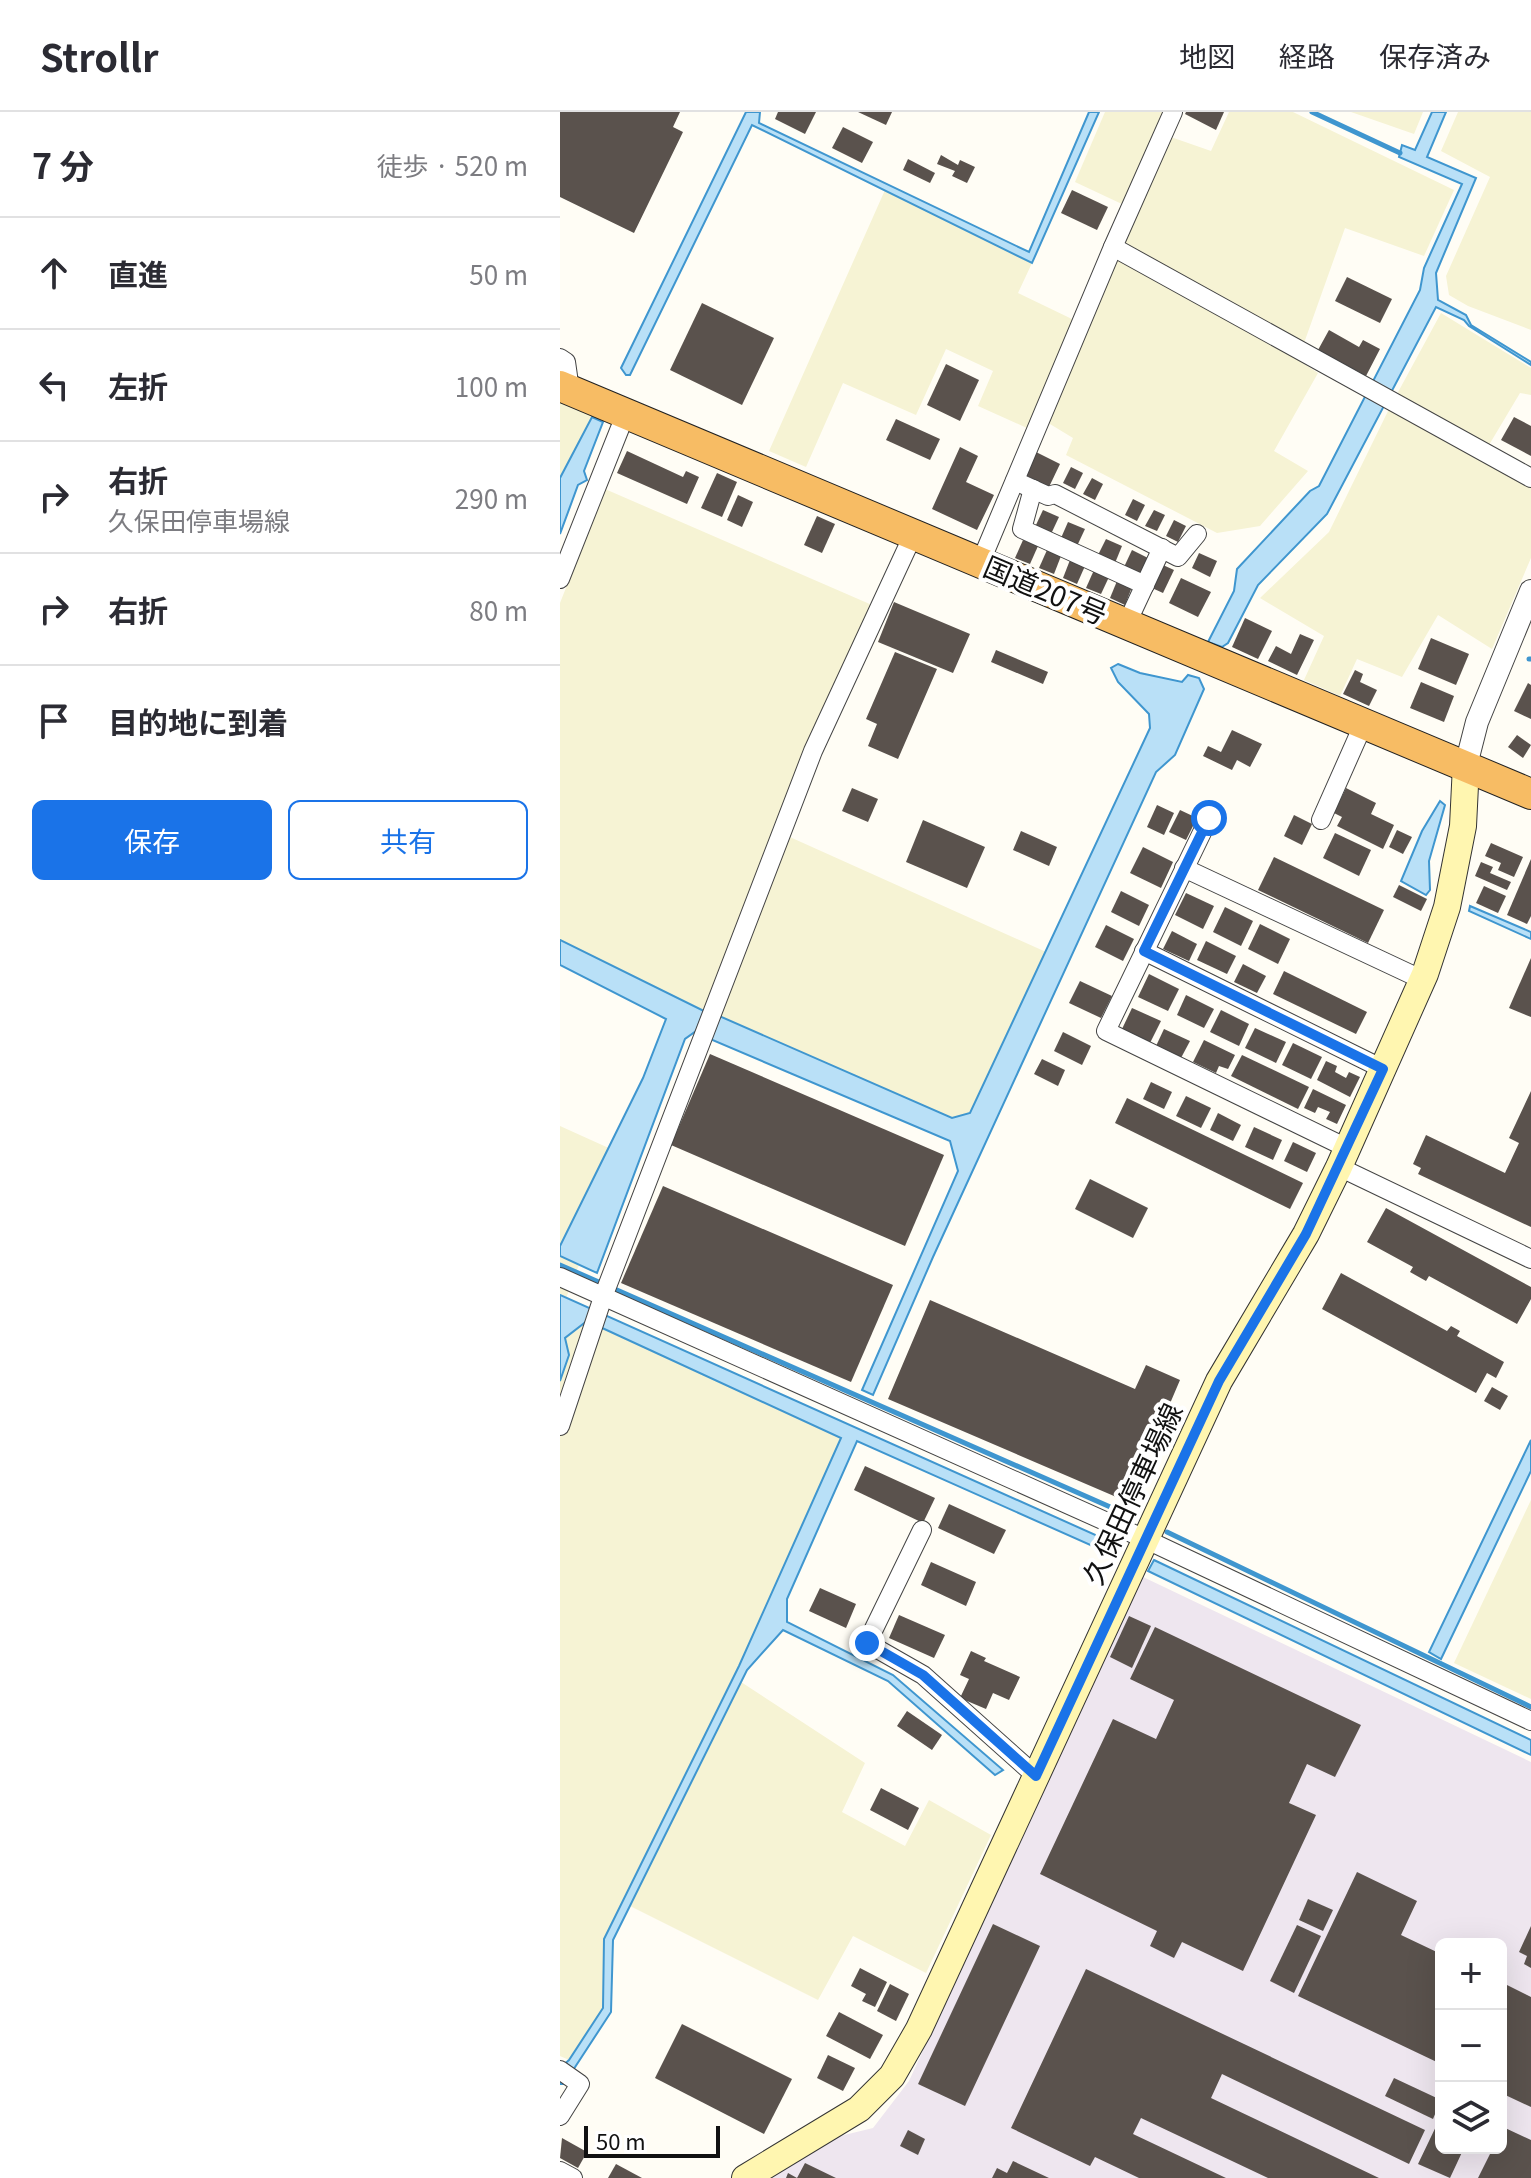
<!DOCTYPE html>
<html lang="ja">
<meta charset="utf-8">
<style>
:root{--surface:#fff;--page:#f2f2f3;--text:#2b2b33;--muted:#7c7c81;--line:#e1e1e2;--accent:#1a73e8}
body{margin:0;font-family:Georgia,"Noto Sans JP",serif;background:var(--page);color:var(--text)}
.controls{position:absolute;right:24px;bottom:24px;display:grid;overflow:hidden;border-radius:12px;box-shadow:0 8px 32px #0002}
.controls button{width:72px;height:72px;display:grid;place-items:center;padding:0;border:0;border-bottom:2px solid var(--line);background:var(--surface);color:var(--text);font:40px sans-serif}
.scale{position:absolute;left:24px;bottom:20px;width:136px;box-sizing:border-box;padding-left:8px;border:4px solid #111;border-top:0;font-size:22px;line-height:28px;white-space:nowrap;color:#111;-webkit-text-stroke:6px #fff;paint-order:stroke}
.stop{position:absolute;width:24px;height:24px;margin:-18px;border:6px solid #1a73e8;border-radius:50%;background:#fff}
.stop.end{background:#1a73e8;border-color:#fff;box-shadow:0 2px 8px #0008}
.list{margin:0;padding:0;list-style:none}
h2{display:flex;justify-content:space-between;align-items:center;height:104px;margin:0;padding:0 32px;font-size:34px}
h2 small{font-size:26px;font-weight:400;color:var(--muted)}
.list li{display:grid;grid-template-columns:52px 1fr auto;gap:24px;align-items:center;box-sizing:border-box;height:112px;padding:0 32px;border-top:2px solid var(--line)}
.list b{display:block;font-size:30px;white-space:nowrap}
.list p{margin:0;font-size:26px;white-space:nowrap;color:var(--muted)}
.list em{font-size:26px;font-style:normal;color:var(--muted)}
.actions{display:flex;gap:16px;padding:24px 32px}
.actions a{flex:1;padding:18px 0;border:2px solid var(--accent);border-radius:12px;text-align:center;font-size:28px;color:var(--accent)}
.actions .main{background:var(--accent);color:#fff}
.icon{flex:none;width:44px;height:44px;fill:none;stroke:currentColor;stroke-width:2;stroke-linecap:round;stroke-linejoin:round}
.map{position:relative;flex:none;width:971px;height:2066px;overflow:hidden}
header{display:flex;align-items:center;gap:48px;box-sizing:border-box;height:112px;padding:0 40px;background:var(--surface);border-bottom:2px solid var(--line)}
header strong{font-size:38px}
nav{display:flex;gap:44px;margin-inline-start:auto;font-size:28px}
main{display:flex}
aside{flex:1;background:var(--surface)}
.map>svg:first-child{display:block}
.industrial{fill:#eee6ef;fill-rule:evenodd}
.farmland{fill:#f6f3d4}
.water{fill:#b9e0f7;stroke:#3f96cf;stroke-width:2}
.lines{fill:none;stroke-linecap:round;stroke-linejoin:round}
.stream{stroke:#3f96cf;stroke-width:5}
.building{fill:#5a524d}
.minor-casing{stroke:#444;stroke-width:20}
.tertiary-casing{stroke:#444;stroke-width:24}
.secondary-casing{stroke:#333;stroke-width:28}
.trunk-casing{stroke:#222;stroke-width:32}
.minor{stroke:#fff;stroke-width:18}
.tertiary{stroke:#fff;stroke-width:22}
.secondary{stroke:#fff6b0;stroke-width:26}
.trunk{stroke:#f7bc64;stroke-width:30}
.route{stroke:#1a73e8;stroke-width:10}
.labels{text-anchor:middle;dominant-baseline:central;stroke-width:8;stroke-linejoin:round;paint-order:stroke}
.street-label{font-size:28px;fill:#111;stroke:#fff}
</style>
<header>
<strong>Strollr</strong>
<nav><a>地図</a><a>経路</a><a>保存済み</a></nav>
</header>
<main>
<aside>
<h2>7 分<small>徒歩 · 520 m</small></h2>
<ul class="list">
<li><svg class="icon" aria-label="ahead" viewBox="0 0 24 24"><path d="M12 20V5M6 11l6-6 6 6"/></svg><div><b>直進</b></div><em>50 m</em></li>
<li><svg class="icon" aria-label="left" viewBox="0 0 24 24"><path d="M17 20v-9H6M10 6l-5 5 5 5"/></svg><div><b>左折</b></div><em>100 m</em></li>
<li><svg class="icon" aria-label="right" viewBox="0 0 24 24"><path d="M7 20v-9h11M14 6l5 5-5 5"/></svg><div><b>右折</b><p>久保田停車場線</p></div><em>290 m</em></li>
<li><svg class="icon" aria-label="right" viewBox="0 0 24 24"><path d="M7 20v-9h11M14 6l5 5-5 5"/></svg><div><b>右折</b></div><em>80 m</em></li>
<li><svg class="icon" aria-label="arrive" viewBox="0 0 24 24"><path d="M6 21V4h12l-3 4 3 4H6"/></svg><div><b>目的地に到着</b></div></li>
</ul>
<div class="actions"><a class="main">保存</a><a>共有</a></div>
</aside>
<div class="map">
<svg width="971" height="2066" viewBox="0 0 971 2066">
<rect width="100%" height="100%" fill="#fffdf5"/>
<path class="industrial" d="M581 1464 971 1650V2066H207L272 2026 313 2016 349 1969ZM881 1832H941V2036H881Z"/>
<g class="farmland">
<path d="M545 0H603L564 93 515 70Z"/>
<path d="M669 0H733L894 78 864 144 785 116 738 248 758 261 714 339 748 359 700 414 657 421 506 343 513 326 485 309 608 24 651 39Z"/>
<path d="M791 0H863L854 22Z"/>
<path d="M898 0H971V218L908 194 889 183 886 164 930 65 881 39Z"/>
<path d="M325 78 472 151 458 181 514 208 467 316 418 294 433 259 386 237 356 303 283 271 246 355 209 339Z"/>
<path d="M881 201 971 256V283L960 281 929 333 837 282Z"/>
<path d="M0 287 37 303 0 380Z"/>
<path d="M829 297 971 376V446L932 537 878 503 842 565 797 547 780 584 744 568 764 524 700 486 769 420Z"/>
<path d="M45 377 312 493 212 717 495 844 413 1020 0 840V491Z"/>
<path d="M0 1014 62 1042 3 1194 291 1321 178 1568 305 1651 282 1700 345 1734 369 1688 431 1723 366 1861 293 1824 258 1888 66 1792 49 1828 46 1898 9 1948 0 1944Z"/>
<path d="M971 1388V1587L894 1551Z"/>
</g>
<g class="water">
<path d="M186 0H200L199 11 469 140 529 0H539L472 151 192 13 70 263H66L61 256Z"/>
<path d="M872 0H886L867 45 916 66 876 161 878 188 906 203 911 213 971 250V253L909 214 904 208 876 195 767 402 698 473 668 531 662 535 648 530 674 479 677 457 750 379 759 374 860 178 864 156 902 72 839 45 842 33 855 38Z"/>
<path d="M32 305 43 310 24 359 27 368 18 373 0 422V366Z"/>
<path d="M558 552 580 561 622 570 628 563 639 566 644 577 615 643 596 660 373 1145 313 1283 302 1278 398 1059 390 1029 150 927 157 903 392 1006 410 1001 590 616 589 602 558 570 551 556Z"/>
<path d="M880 689 885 693 869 749 870 778 866 783 841 769 862 719Z"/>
<path d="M910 794 971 820V827L909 799Z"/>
<path d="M0 828 144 899 136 919 125 927 37 1161 0 1144V1134L83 966 106 907 0 853Z"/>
<path d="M0 1183 560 1434 555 1444 297 1329 227 1487V1510L333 1563 443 1658 435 1663 328 1569 223 1518 187 1558 53 1828 51 1900 4 1972H0V1956L9 1948 43 1896 44 1827 179 1554 281 1326 27 1209 5 1226 9 1243 0 1269Z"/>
<path d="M971 1328V1359L881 1547 869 1540Z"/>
<path d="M594 1448 971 1628V1643L588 1459Z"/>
</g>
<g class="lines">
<g class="stream">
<path d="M752 0 840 41"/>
<path d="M969 547H971"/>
<path d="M0 1153 573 1405"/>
<path d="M607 1420 971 1595"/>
</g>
</g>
<g class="building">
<path d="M0 0H120L113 15 123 20 74 121 0 85Z"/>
<path d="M218 0H256L245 22 215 7Z"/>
<path d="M298 0H332L326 13Z"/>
<path d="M626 0H664L656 18 625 2Z"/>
<path d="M283 15 313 30 302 51 272 36Z"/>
<path d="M381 43 398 53 400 48 415 55 407 71 392 64 395 59 377 52Z"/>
<path d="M348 47 375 61 370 71 343 58Z"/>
<path d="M512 78 548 95 537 118 501 101Z"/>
<path d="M787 165 832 187 820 211 775 189Z"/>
<path d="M142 191 214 226 182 293 110 258Z"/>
<path d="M769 218 799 235 803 228 820 237 806 264 758 238Z"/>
<path d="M386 252 419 268 400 309 367 293Z"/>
<path d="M954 305 971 314V344L941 328Z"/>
<path d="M336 307 380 327 370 348 326 328Z"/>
<path d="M400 335 418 344 406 370 434 383 417 418 372 397Z"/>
<path d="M67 339 123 365 126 359 139 365 127 392 57 361Z"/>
<path d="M474 339 500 352 489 375 463 362Z"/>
<path d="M511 355 523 361 515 377 503 371Z"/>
<path d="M157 361 177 370 162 405 141 396Z"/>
<path d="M532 366 543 372 535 388 523 382Z"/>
<path d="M178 383 193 390 182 415 167 408Z"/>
<path d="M573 387 585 393 577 409 565 403Z"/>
<path d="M483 398 499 405 491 422 475 415Z"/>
<path d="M594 398 605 403 597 419 585 414Z"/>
<path d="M257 404 275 412 262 441 244 433Z"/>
<path d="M614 408 626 414 618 430 606 424Z"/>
<path d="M508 410 525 417 517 434 501 426Z"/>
<path d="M546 427 562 434 555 451 538 443Z"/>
<path d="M463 428 478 434 470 452 455 446Z"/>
<path d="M487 438 501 444 494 462 479 456Z"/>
<path d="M572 438 588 446 581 462 564 455Z"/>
<path d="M639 441 657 449 650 465 632 456Z"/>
<path d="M510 448 525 454 517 472 503 466Z"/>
<path d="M603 453 614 458 603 481 592 476Z"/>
<path d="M534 458 549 465 541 482 526 476Z"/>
<path d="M621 466 651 480 638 505 609 491Z"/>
<path d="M557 469 572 475 565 493 550 486Z"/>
<path d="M334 490 410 522 393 561 318 530Z"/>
<path d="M685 506 712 519 698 547 672 535Z"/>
<path d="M740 522 754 528 737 563 708 549 716 534 731 542Z"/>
<path d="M871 526 909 542 896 573 858 557Z"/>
<path d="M436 538 488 560 483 572 431 550Z"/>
<path d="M335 540 377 557 338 647 308 634 317 612 306 607Z"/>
<path d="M795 558 803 562 800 570 817 578 809 594 783 582Z"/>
<path d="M861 570 894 584 884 610 850 596Z"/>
<path d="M968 571 971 573V607L954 599Z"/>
<path d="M672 618 702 632 690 655 677 648 672 658 643 644 648 634 661 640Z"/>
<path d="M957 623 971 633 963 646 948 635Z"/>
<path d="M292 676 318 687 308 710 282 699Z"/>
<path d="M786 676 816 691 811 702 834 713 823 737 777 714 782 705 774 701Z"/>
<path d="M597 693 614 701 604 723 587 715Z"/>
<path d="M620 698 637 706 626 728 609 720Z"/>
<path d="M734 703 752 712 742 733 724 724Z"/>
<path d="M363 708 425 735 407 776 346 750Z"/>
<path d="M837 718 852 725 843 742 829 735Z"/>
<path d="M461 719 497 735 489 754 453 738Z"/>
<path d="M775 721 811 738 799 764 763 746Z"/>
<path d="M931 731 963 745 954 765 938 758 941 751 925 744Z"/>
<path d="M583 735 613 750 601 776 570 761Z"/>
<path d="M714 745 824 798 808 831 698 778Z"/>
<path d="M971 747V804L967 812 947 803Z"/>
<path d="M921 750 933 755 930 761 951 770 947 778 915 764Z"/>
<path d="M839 773 867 787 861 799 833 785Z"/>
<path d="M924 774 946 784 938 801 916 791Z"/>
<path d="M561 779 589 793 579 814 551 800Z"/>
<path d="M626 781 654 794 643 817 615 803Z"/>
<path d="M665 795 693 809 681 834 653 820Z"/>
<path d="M700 812 730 827 718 852 688 837Z"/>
<path d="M546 813 574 827 563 849 535 835Z"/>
<path d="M612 819 637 832 629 849 603 837Z"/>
<path d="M646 829 676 844 667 862 637 848Z"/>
<path d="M971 846V905L949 896Z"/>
<path d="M683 852 706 864 697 881 674 870Z"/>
<path d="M724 859 807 900 796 922 713 882Z"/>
<path d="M589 862 619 877 608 899 578 885Z"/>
<path d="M520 869 552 884 541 906 509 891Z"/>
<path d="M626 883 654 897 644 916 617 903Z"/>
<path d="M572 896 601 909 590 931 562 917Z"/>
<path d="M661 898 689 912 679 934 650 920Z"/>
<path d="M695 916 726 930 716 951 685 936Z"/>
<path d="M604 917 630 929 621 946 596 934Z"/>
<path d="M503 920 531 934 522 953 494 939Z"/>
<path d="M644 928 675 943 668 957 659 954 656 961 633 950Z"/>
<path d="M733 931 762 945 751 967 722 953Z"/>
<path d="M150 942 384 1043 345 1134 111 1033Z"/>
<path d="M682 943 749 975 738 997 671 964Z"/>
<path d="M482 947 505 958 498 974 474 962Z"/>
<path d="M766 949 777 954 775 960 786 966 789 960 800 965 790 985 757 968Z"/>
<path d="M591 970 612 980 604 997 583 987Z"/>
<path d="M753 977 786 993 777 1012 766 1007 770 1000 758 995 755 1001 744 996Z"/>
<path d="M971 979V1115L858 1062 861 1056 853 1052 866 1023 945 1061 959 1031 949 1026Z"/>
<path d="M626 984 651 996 641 1016 616 1004Z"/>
<path d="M567 986 743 1071 730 1097 555 1011Z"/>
<path d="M658 1001 681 1013 673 1029 650 1018Z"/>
<path d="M694 1015 722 1028 713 1048 685 1035Z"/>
<path d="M733 1030 756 1041 747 1060 724 1049Z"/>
<path d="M530 1067 588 1096 573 1126 515 1097Z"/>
<path d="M103 1074 333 1173 291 1270 61 1171Z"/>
<path d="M826 1096 971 1175V1187L957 1212 869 1164 866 1169 850 1160 853 1155 807 1130Z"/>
<path d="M781 1161 887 1219 891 1214 900 1219 897 1224 944 1250 936 1266 927 1261 916 1281 762 1197Z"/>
<path d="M370 1188 575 1277 586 1253 620 1268 568 1390 328 1287Z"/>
<path d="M932 1275 948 1284 940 1298 924 1289Z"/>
<path d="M305 1354 375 1386 363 1411 294 1378Z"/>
<path d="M389 1392 446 1418 434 1442 378 1416Z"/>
<path d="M371 1450 416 1470 406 1494 361 1473Z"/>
<path d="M260 1476 296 1492 286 1516 249 1499Z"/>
<path d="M339 1503 385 1523 374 1546 329 1526Z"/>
<path d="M569 1504 591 1514 572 1556 550 1545Z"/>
<path d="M595 1515 801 1613 775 1665 747 1652 729 1691 756 1703 683 1859 622 1830 614 1846 590 1834 597 1819 480 1762 553 1607 596 1627 614 1588 570 1567Z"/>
<path d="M411 1539 426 1546 424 1549 460 1565 449 1588 433 1581 426 1597 400 1586 409 1567 400 1563Z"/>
<path d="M347 1599 382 1623 372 1638 337 1614Z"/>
<path d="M321 1676 359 1696 348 1718 310 1698Z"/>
<path d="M797 1760 857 1789 841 1823 881 1842V1952L738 1884Z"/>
<path d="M748 1787 773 1798 763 1819 739 1808Z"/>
<path d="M433 1812 480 1834 405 1994 358 1972Z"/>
<path d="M737 1813 761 1824 734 1881 710 1869Z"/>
<path d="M971 1814V1856L964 1852 967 1844 959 1840Z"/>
<path d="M300 1856 327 1870 315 1895 302 1889 306 1882 291 1874Z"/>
<path d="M526 1857 865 2018 849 2052 662 1962 651 1986 819 2066H708L581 2006 573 2022 666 2066H579L535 2045 530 2054 451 2016Z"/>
<path d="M941 1870 971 1885V1995L941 1981Z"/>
<path d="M330 1872 349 1882 336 1909 317 1899Z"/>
<path d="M279 1900 323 1923 310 1947 266 1924Z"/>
<path d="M122 1912 232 1967 204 2022 95 1966Z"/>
<path d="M268 1943 295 1956 283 1979 257 1966Z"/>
<path d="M834 1966 881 1988 873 2007 825 1984Z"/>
<path d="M881 2004V2036H904L890 2066 858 2052Z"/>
<path d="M943 2015 971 2028V2066H918L933 2036H941Z"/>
<path d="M348 2018 365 2027 358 2043 340 2034Z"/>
<path d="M2 2026 27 2040 18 2056 0 2046Z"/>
<path d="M453 2049 489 2066H432L437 2056 447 2061Z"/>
<path d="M245 2051 276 2066H226L228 2061 237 2066Z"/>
<path d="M56 2052 82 2066H48Z"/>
</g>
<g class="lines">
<defs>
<g id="minor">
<path d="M553 135 971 366"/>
<path d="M0 246 6 250 10 278"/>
<path d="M455 369 488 384 495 382 618 445 637 422"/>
<path d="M473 377 462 417 585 473"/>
<path d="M421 449 553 135 613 0"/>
<path d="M0 467 66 301"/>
<path d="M567 511 602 436"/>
<path d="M649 706 546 919 787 1036"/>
<path d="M761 708 804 611"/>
<path d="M624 756 863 868"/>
<path d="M584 839 823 957"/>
<path d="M779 1055 971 1147"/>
<path d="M0 1165 585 1427 971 1609"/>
<path d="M0 1314 43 1185 253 639 354 421"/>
<path d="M362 1418 307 1531 363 1563 476 1664"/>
<path d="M0 1958 20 1972 0 2004"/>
<path d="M0 2059 13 2066"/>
</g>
<path id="tertiary" d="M906 653 917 610 971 479"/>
<path id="secondary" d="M185 2066 299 1997 332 1964 359 1917 659 1269 746 1122 779 1055 865 862 887 795 903 714 906 653"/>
<path id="trunk" d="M0 274 971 682"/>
</defs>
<use href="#minor" class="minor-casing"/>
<use href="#tertiary" class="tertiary-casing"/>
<use href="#secondary" class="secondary-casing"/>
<use href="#trunk" class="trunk-casing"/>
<use href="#minor" class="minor"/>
<use href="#tertiary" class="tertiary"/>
<use href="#secondary" class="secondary"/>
<use href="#trunk" class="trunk"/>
</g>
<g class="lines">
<path class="route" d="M307 1531 363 1563 476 1664 659 1269 746 1122 823 957 584 839 649 706"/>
</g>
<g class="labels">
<g class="street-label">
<text transform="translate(486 477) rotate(23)">国道207号</text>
<text transform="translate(571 1381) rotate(-65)">久保田停車場線</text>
</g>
</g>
</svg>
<div class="controls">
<button>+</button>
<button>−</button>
<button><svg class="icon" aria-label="layers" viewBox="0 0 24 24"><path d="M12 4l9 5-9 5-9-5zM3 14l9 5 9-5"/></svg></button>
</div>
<div class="scale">50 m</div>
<div class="stop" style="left:649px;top:706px"></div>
<div class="stop end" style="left:307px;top:1531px"></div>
</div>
</main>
